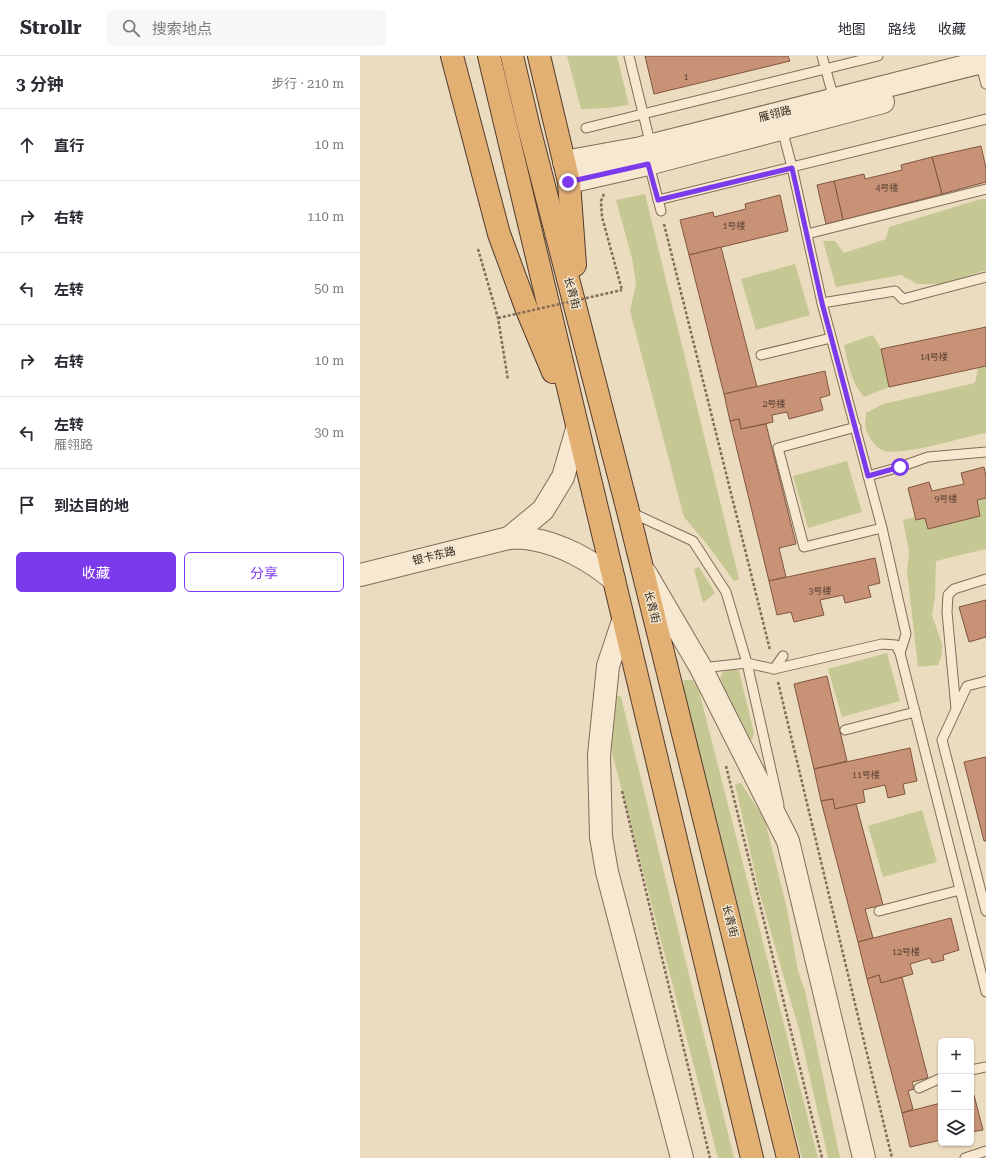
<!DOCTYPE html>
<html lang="zh">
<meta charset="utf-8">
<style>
:root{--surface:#fff;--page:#f7f7f7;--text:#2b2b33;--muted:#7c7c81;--line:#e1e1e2;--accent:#7c3aed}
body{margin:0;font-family:"Roboto Serif","Noto Sans SC",serif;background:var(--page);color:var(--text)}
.controls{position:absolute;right:12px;bottom:12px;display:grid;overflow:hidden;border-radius:6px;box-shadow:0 1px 3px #0004}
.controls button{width:36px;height:36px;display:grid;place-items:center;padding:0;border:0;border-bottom:1px solid var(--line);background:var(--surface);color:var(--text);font:20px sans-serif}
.stop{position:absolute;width:12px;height:12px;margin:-9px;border:3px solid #7c3aed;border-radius:50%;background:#fff}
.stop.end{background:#7c3aed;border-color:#fff;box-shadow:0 1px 4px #0008}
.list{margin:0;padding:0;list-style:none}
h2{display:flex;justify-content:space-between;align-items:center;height:52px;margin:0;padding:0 16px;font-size:17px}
h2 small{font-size:13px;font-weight:400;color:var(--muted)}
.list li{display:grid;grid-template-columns:26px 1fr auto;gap:12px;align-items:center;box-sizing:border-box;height:72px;padding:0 16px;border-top:1px solid var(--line)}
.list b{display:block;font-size:15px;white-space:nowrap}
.list p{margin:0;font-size:13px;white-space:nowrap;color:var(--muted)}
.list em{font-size:13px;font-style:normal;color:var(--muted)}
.actions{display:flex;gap:8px;padding:12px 16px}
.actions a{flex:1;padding:9px 0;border:1px solid var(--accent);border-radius:6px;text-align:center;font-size:14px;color:var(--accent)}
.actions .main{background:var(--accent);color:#fff}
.icon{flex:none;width:22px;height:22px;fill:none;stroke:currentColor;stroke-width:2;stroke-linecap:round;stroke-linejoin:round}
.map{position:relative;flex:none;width:626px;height:1102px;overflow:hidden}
header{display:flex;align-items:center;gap:24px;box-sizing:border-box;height:56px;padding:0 20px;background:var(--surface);border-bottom:1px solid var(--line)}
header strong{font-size:19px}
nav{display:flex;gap:22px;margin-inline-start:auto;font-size:14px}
.search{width:280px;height:36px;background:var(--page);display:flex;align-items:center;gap:10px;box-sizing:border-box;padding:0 14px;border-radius:6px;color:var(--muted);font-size:15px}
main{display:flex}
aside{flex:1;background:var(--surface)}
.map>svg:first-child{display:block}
.green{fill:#c6c894}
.building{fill:#c89276;stroke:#81553f}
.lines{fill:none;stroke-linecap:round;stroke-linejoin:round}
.service-casing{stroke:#836c58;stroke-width:11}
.tertiary-casing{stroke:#836c58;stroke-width:24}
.trunk-casing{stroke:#513b2d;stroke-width:24}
.path{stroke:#836c58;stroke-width:2.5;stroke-dasharray:3 2;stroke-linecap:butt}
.service{stroke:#f7e9d1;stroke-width:9}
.tertiary{stroke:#f7e9d1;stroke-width:22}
.trunk{stroke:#e3b074;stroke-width:22}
.path-bridge{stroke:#836c58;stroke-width:2.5;stroke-dasharray:3 2;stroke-linecap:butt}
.route{stroke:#7c3aed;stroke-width:5}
.labels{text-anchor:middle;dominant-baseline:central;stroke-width:3;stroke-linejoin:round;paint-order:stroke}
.number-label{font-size:9px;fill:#584132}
.street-label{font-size:11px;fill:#33261c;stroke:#f3e6ce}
</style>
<header>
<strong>Strollr</strong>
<div class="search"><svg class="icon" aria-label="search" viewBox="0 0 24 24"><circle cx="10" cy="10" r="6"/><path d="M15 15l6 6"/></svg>搜索地点</div>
<nav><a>地图</a><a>路线</a><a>收藏</a></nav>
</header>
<main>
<aside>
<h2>3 分钟<small>步行 · 210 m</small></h2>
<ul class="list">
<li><svg class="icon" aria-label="ahead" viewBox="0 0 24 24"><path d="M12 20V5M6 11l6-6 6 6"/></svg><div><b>直行</b></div><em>10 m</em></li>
<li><svg class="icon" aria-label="right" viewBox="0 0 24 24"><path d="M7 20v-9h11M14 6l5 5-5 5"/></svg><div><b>右转</b></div><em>110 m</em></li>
<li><svg class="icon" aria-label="left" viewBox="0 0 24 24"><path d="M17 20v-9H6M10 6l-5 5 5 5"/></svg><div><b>左转</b></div><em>50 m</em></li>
<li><svg class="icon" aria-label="right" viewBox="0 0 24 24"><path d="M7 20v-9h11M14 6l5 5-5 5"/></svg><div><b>右转</b></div><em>10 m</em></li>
<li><svg class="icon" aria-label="left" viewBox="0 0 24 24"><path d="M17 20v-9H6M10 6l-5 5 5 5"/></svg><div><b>左转</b><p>雁翎路</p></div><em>30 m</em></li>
<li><svg class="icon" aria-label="arrive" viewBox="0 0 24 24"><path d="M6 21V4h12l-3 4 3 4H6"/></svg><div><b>到达目的地</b></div></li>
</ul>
<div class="actions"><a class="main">收藏</a><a>分享</a></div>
</aside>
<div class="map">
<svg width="626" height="1102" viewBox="0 0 626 1102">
<rect width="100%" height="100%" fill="#ebdbbf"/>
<g class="green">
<path d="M207 0H257L269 49 249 52 221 53Z"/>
<path d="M285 138 379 523 374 525 346 487 324 461 270 255 276 228 272 202 256 144Z"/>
<path d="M621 143H626V214L583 228H557L541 219 476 231 463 185H475L484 197 526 183 529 171Z"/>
<path d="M435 208 450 259 396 274 381 223Z"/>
<path d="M513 279 521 293 529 331 504 341C491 326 488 308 484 289Z"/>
<path d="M626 310V377C606 380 538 402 522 394 514 390 506 378 505 369 505 366 506 361 506 357L523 348 615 327 618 312Z"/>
<path d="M487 405 502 456 448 472 433 420Z"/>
<path d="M626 442V493L576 505 575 541 572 559 582 588V598L578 609 558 611 547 515 549 496 543 464 555 461 556 464 565 462 568 473 620 460 617 444Z"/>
<path d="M339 511 355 537 343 547 334 513Z"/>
<path d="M527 597 540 645 482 661 468 613Z"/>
<path d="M371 613 379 615 394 677 392 683 387 684 360 622 363 616Z"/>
<path d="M324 624H333L339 635 458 1102H442L323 632Z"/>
<path d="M252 637 261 641 374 1102H358L251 693Z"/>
<path d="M381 727 405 764 427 853 438 915 445 935 480 1102H468L440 977 399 835 375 728Z"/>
<path d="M562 754 577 806 523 821 508 770Z"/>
</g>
<g class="building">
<path d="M285 0H428L430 5 294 38Z"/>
<path d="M621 90 626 112V126L582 138 572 101Z"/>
<path d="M572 101 582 138 483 164 474 125 504 118 505 123 542 114 541 109Z"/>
<path d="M474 125 483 164 466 168 457 129Z"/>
<path d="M420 139 428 175 329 199 320 164 353 156 354 161 386 153 385 148Z"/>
<path d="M361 191 397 331 364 338 329 199Z"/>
<path d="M626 271V310L529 331 521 293Z"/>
<path d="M465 315 470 339 460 342 463 354 429 363 427 356 412 359 413 366 381 373 379 363 370 365 364 338Z"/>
<path d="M379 363 381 373 406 368 436 488 419 492 426 521 409 525 370 365Z"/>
<path d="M624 411 626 421V442L617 444 620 460 568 473 565 462 556 464 548 432 569 426 572 435 604 428 601 417Z"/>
<path d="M515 502 520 527 508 530 511 541 485 547 483 539 460 544 464 559 434 566 431 556 417 559 409 525Z"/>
<path d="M626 544V581L609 586 599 551Z"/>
<path d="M467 620 487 705 454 713 434 628Z"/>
<path d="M550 692 557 725 543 728 545 738 528 742 525 729 503 734 505 746 475 753 473 743 461 745 454 713Z"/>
<path d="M626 701V785H624L604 706Z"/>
<path d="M473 743 475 753 496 748 523 849 505 853 513 882 498 886 461 745Z"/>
<path d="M591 862 599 894 583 899 584 904 572 907 570 902 550 908 553 918 521 927 519 919 507 923 498 886Z"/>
<path d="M519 919 521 927 542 921 568 1022 552 1026 554 1033 548 1035 553 1053 542 1057 507 923Z"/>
<path d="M614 1039 623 1074 611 1076V1040Z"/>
<path d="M581 1047V1084L550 1091 542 1057Z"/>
</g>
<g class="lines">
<defs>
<g id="service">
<path d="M269 0 291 90"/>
<path d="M462 0 474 43"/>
<path d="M620 6 626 28"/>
<path d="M226 72 518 0"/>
<path d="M422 73 432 111 462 247 522 472 546 578 540 597 626 936"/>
<path d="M289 108 301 155"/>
<path d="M298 144 626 63"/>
<path d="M447 178 626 133"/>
<path d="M462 247 535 235 543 243 626 221"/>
<path d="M401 299 471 282"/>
<path d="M496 371 418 392 444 491 522 472"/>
<path d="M508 420 540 411 568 401 626 396"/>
<path d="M270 456 333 485 366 536 387 607 419 749"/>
<path d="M341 612 387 607 414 613 522 588 536 589 540 597"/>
<path d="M414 613 423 600"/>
<path d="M626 625 607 630 582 684 626 855"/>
<path d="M596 653 587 556 588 539 594 533 626 523"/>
<path d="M485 674 555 656"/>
<path d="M519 855 600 834"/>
<path d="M611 1014 626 1011"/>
<path d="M559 1032 581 1022"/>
<path d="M605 1102 626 1095"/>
</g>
<g id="tertiary">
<path d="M204 106 281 92 626 5"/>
<path d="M209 126 288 108 523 46"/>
<path d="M217 373 203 421 183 454 149 482C156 482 164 481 171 483 201 488 231 504 254 524"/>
<path d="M286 518 341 612 428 785 504 1102"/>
<path d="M0 519 149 482"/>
<path d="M263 565 248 610 239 699 241 781 247 816 322 1102"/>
</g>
<g id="trunk">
<path d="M92 0 139 178 167 254 193 316"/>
<path d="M129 0 392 1102"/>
<path d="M152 0 169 72 268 455 428 1102"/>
<path d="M179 0 209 126 215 209"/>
</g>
</defs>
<use href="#service" class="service-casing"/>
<use href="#tertiary" class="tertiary-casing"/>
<use href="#trunk" class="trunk-casing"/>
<g class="path">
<path d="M244 138 241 145 242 161 262 234"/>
<path d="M304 168 410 594"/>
<path d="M118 193 138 262 148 324"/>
<path d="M418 626 532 1102"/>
<path d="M366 710 462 1102"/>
<path d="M262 735 350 1102"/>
</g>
<use href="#service" class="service"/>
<use href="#tertiary" class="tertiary"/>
<use href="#trunk" class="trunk"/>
<path class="path-bridge" d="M138 262 262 234"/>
</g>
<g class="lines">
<path class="route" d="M208 126 288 108 298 144 432 112 462 247 508 420 540 411"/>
</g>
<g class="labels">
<g class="number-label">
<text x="326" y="21">1</text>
<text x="527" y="132">4号楼</text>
<text x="374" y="170">1号楼</text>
<text x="574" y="301">14号楼</text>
<text x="414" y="348">2号楼</text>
<text x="586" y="443">9号楼</text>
<text x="460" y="535">3号楼</text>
<text x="506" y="719">11号楼</text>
<text x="546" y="896">12号楼</text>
</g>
<g class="street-label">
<text transform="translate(415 58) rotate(-14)">雁翎路</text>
<text transform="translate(212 237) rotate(75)">长青街</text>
<text transform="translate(74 500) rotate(-14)">银卡东路</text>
<text transform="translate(292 551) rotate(76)">长青街</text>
<text transform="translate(370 865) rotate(76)">长青街</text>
</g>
</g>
</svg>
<div class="controls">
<button>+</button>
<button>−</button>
<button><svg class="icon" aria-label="layers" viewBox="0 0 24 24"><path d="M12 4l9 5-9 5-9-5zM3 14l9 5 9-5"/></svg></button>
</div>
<div class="stop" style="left:540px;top:411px"></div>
<div class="stop end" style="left:208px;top:126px"></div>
</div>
</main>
